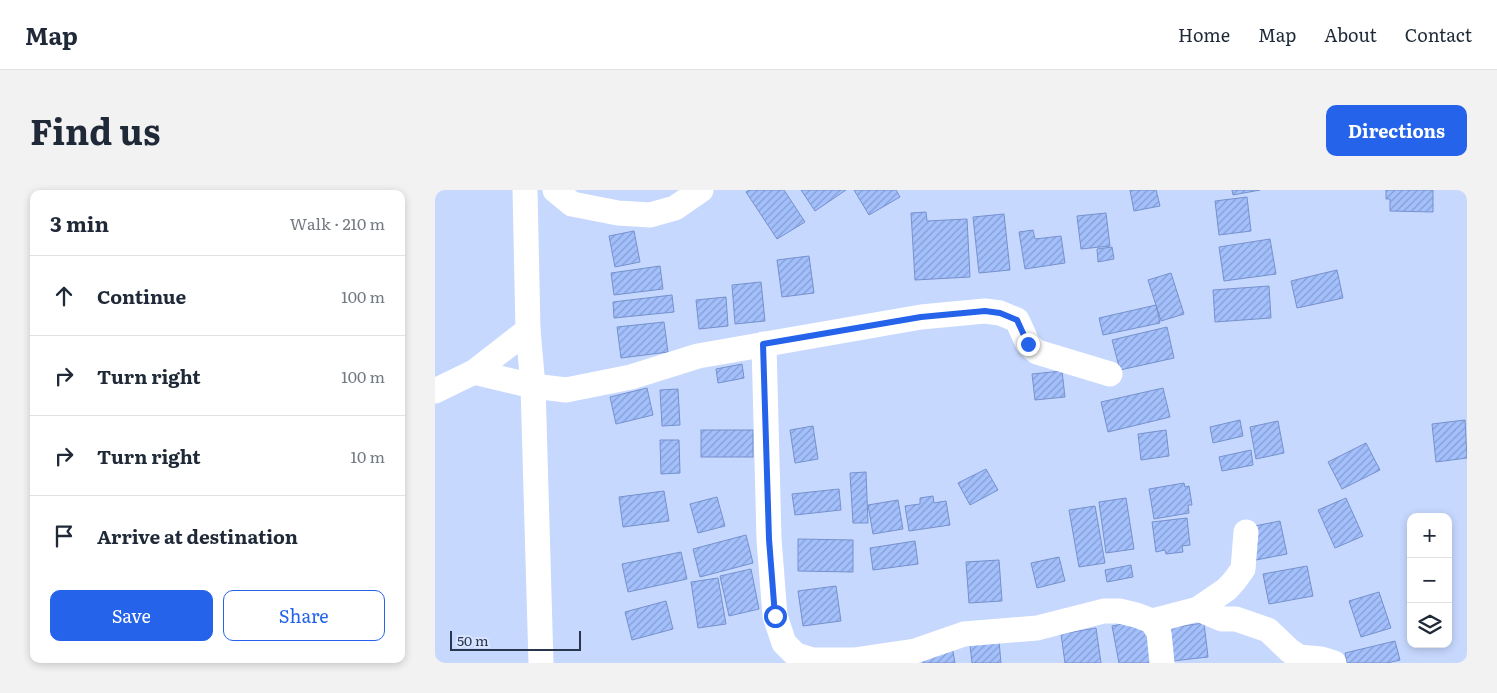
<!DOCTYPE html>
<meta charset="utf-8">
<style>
:root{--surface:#fff;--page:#f2f2f3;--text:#1f2937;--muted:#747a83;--line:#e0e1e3;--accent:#2563eb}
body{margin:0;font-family:Literata,serif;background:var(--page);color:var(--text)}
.controls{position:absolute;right:15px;bottom:15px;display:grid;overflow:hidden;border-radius:10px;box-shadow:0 2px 8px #0003}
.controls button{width:45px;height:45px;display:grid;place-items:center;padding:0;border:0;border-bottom:1px solid var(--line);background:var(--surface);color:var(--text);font:25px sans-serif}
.scale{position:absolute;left:15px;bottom:12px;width:131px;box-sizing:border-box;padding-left:5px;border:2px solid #2a354e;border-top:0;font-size:14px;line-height:18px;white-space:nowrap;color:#2a354e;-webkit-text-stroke:4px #d9e5ff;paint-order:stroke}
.stop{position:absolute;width:15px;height:15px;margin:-11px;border:4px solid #2563eb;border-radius:50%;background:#fff}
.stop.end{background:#2563eb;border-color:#fff;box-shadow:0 1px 5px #0008}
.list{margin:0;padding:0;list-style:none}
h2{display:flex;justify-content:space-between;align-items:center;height:65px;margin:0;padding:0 20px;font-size:21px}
h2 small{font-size:16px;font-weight:400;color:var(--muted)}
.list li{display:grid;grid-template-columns:32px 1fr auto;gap:15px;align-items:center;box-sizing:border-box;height:80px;padding:0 20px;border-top:1px solid var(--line)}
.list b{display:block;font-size:19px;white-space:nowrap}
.list em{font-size:16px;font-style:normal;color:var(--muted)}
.actions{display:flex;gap:10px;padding:15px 20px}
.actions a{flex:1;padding:11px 0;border:1px solid var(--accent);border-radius:10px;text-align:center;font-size:18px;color:var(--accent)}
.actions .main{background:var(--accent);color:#fff}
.icon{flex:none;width:28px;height:28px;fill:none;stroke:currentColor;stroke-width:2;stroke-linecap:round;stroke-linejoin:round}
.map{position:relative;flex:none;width:1032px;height:473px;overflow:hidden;border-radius:10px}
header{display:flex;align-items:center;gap:30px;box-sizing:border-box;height:70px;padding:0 25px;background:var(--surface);border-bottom:1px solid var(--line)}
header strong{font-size:24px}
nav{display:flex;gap:28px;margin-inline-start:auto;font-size:18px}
.intro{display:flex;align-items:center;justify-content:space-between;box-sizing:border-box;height:120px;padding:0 30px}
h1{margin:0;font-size:35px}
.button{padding:12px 22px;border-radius:10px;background:var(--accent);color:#fff;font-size:18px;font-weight:700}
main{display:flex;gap:30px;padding:0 30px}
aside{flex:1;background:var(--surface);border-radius:10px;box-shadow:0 2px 8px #0003}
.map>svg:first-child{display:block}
.building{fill:url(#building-hatch);stroke:#7691cc}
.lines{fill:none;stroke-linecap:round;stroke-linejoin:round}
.minor{stroke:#fff;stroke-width:25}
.route{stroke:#2563eb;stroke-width:6}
</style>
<header>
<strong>Map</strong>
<nav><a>Home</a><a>Map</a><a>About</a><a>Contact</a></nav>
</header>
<div class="intro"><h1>Find us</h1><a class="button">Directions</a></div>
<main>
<aside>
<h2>3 min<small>Walk · 210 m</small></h2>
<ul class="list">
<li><svg class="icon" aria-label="ahead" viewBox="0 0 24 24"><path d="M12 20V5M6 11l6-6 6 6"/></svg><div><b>Continue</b></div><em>100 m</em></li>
<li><svg class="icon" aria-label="right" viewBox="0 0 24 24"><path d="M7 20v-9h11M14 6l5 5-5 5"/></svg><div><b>Turn right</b></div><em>100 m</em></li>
<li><svg class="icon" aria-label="right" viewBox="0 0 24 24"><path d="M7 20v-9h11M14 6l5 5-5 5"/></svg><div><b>Turn right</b></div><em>10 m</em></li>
<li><svg class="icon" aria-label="arrive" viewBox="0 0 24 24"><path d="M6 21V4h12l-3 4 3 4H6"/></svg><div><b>Arrive at destination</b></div></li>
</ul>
<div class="actions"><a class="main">Save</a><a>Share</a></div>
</aside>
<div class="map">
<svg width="1032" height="473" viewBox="0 0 1032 473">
<defs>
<pattern id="building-hatch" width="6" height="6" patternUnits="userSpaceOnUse" patternTransform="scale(1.25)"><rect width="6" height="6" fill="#a3c0fd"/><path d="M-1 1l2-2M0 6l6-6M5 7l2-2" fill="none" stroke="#859dcf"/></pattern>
</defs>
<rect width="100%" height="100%" fill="#c6d8fe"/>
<g class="building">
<path d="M314 0H349L370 32 342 49 311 2Z"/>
<path d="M366 0H411L380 21Z"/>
<path d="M419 0H461L465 7 434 25Z"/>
<path d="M695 0H721L725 16 699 21Z"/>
<path d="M797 0H825L798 5Z"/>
<path d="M951 0H998V22L955 21V9H951Z"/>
<path d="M812 7 816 41 784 45 780 11Z"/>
<path d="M491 22 492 31 532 29 535 87 480 90 476 23Z"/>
<path d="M671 23 675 56 646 59 642 26Z"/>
<path d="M569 24 575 80 544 83 538 27Z"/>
<path d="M598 40 600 49 626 46 630 73 590 79 584 42Z"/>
<path d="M199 41 205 72 180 77 174 46Z"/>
<path d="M835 49 841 84 789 91 784 57Z"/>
<path d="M677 57 679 69 663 72 662 59Z"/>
<path d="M374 66 379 103 347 107 342 70Z"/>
<path d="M225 76 228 99 179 105 176 83Z"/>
<path d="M902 80 908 108 862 118 856 91Z"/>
<path d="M736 83 749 124 726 131 713 90Z"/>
<path d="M326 92 330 131 300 134 297 95Z"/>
<path d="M834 96 836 128 780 132 778 100Z"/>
<path d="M237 105 239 122 179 128 178 112Z"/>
<path d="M291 107 293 136 264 139 261 110Z"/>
<path d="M721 115 725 133 668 145 664 128Z"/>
<path d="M229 132 233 162 186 168 182 137Z"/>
<path d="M732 137 739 168 685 180 677 150Z"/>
<path d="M307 174 309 188 283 193 281 179Z"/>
<path d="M627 181 630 207 600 210 597 184Z"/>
<path d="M212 198 218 225 181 234 175 207Z"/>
<path d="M728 198 735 227 673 242 666 212Z"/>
<path d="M243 199 245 235 227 236 225 200Z"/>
<path d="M805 230 808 246 778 253 775 237Z"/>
<path d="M1030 230 1032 268 1001 272 997 234Z"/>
<path d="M843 231 849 263 821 269 815 237Z"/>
<path d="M378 236 383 269 360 273 355 240Z"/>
<rect x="266" y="240" width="52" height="27"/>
<path d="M731 240 734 266 706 270 703 244Z"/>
<path d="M225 250H244L245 283 226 284Z"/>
<path d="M931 253 945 280 907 299 893 272Z"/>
<path d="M816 260 818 275 787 281 784 267Z"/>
<path d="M551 279 563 300 535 315 523 293Z"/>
<path d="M431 282 433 333H418L415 283Z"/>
<path d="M749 293 750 297 754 296 757 315H753L754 323 719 329 714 299Z"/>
<path d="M404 299 406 320 360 325 357 304Z"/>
<path d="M229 301 234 331 188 337 184 307Z"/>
<path d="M498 306 499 313 511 311 515 335 474 341 470 316 485 314V308Z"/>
<path d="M282 307 290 336 263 343 255 314Z"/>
<path d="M691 308 699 359 671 363 664 312Z"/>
<path d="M911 308 928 346 900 358 883 320Z"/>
<path d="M463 310 468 339 438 344 433 315Z"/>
<path d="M660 316 670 373 644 377 634 320Z"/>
<path d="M752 328 755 355 747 356 748 362 731 364 730 360 721 362 717 332Z"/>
<path d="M845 331 852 364 821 370 814 337Z"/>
<path d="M311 345 318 373 265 387 258 359Z"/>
<path d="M363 349 418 350V382L363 381Z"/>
<path d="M480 351 483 374 438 380 435 358Z"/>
<path d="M246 362 252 389 193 402 187 374Z"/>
<path d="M624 367 630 391 602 398 596 373Z"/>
<path d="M564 370 567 411 534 413 531 372Z"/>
<path d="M696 375 698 387 672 392 670 380Z"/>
<path d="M872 376 878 406 834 414 828 384Z"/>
<path d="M316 379 324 419 294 426 285 386Z"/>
<path d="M283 388 291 434 263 438 256 392Z"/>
<path d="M401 396 406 431 368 436 363 401Z"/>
<path d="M944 402 956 438 926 447 914 411Z"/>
<path d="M231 411 238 439 197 450 190 422Z"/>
<path d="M709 430 717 473H684L677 436Z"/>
<path d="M769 433 773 467 737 471 732 438Z"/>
<path d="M661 438 666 473H630L626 444Z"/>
<path d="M564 451 566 473H537L535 455Z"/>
<path d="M960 451 965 470 952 473H912L910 463Z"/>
<path d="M517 456 520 473H488L486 462Z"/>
</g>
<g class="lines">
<g class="minor">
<path d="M90 0 93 140 98 196 106 473"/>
<path d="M120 0 137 14 183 23 215 25 240 18 266 0"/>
<path d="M329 154 334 349 340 426 349 453 361 465 377 470H419L480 461 529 444 602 438 669 421H684L701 425 717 431 763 419 792 399 800 390 808 379 811 342"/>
<path d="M39 182 98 196 131 200 196 187 263 166 486 127 550 121 565 123 582 130 593 154 602 162 675 184"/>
<path d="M0 201 39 182 93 140"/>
<path d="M763 419 787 429H801L833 440 855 461 864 467 886 469 899 473"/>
<path d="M717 431 724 443 727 473"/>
</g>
</g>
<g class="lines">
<path class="route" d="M340 426 334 349 328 154 486 127 550 121 565 123 582 130 593 154"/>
</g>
</svg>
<div class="controls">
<button>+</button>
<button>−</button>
<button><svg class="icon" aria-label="layers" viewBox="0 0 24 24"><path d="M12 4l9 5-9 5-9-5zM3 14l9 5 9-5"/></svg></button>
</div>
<div class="scale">50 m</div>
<div class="stop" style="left:340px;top:426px"></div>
<div class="stop end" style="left:593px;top:154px"></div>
</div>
</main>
